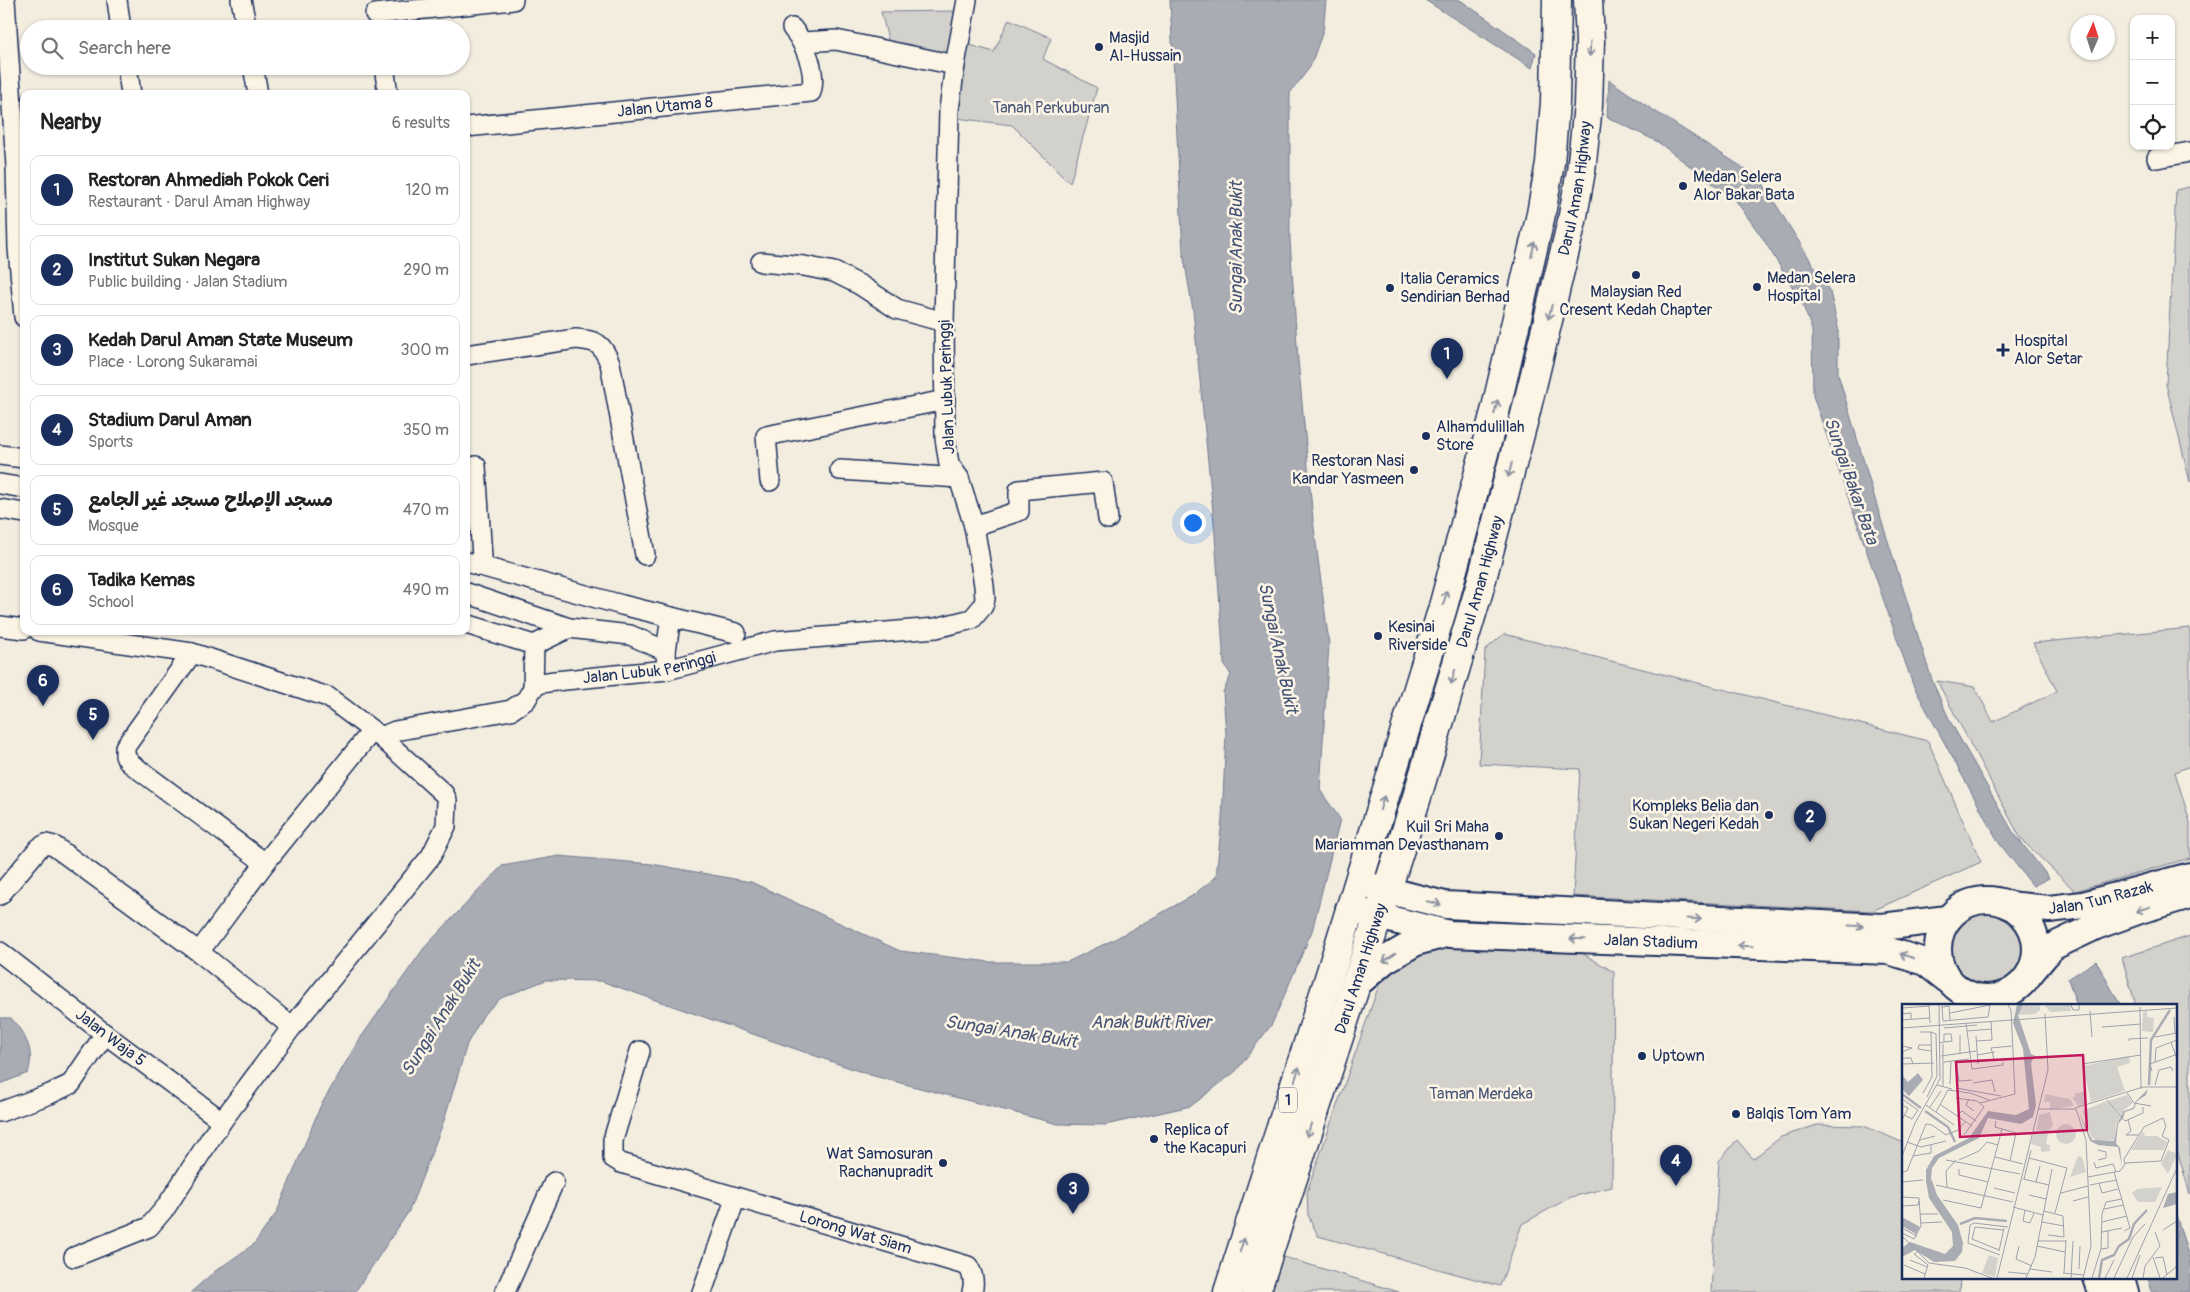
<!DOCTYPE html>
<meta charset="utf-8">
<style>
:root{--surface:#fff;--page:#f2f2f2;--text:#222;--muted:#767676;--line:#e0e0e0;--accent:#1b2f5e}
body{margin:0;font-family:Pangolin,"Playpen Sans Arabic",sans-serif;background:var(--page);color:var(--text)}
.controls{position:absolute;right:15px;top:15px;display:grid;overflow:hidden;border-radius:10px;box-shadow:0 1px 4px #0004}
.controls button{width:45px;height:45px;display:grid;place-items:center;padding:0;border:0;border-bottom:1px solid var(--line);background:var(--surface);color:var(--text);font:25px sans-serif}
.compass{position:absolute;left:2070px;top:15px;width:45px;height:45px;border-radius:50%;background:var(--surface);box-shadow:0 1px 4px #0004;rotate:3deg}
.you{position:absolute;left:1192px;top:522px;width:18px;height:18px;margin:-12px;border:4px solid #fff;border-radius:50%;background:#1a73e8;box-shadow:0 0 0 8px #1a73e833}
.badge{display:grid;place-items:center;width:32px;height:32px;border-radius:50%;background:var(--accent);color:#fff;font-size:16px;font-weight:700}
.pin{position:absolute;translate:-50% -41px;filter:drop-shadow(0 1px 2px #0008)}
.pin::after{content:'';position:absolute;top:26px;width:18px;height:15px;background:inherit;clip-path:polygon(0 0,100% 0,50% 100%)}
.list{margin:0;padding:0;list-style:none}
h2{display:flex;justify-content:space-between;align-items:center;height:65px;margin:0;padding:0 20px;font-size:21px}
h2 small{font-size:16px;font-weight:400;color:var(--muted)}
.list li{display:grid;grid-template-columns:32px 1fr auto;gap:15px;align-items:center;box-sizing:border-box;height:70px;margin:0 10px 10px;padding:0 10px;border:1px solid var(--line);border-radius:10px}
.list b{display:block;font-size:19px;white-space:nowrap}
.list p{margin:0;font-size:16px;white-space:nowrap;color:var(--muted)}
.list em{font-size:16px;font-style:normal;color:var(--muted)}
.icon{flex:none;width:28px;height:28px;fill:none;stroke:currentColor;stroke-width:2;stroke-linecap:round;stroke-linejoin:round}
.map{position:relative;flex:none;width:2190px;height:1292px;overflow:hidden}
.search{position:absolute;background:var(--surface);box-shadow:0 1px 4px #0004;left:20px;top:20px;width:450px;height:55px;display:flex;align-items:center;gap:12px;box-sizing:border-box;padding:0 18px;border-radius:28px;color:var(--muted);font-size:19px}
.panel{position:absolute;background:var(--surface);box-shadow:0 1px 4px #0004;left:20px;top:90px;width:450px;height:545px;border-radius:10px}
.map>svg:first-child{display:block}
.green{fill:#d3d1cc;stroke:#778095}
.water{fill:#a9acb3;stroke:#707a91}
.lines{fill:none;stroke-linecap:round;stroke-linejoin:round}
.street-casing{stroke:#1b2f5e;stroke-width:22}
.secondary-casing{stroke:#1b2f5e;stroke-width:30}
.primary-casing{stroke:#1b2f5e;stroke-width:31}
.street{stroke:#fcf5e5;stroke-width:19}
.secondary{stroke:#fcf5e5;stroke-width:26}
.primary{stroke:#fcf5e5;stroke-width:28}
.oneway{stroke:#8c92a2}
.poi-dot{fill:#1b2f5e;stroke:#fcf5e5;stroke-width:2}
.labels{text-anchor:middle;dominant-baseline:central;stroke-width:5;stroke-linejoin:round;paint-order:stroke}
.shield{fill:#fcf5e5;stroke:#5e6a86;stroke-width:1}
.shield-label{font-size:15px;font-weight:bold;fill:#1b2f5e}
.poi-label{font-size:16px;fill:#1b2f5e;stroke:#fcf5e5;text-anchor:start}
.street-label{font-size:16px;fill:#1b2f5e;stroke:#fcf5e5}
.park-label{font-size:16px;fill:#49587a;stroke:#fcf5e5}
.water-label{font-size:18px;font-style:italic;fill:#465478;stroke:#fcf5e5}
.inset-river{fill:none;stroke:#a9acb3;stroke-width:2.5}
.inset-road{fill:none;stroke:#9da1ac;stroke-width:1}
.view{fill:#c2185b;fill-opacity:0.15;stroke:#c2185b;stroke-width:2.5}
.inset-edge{fill:none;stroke:#1b2f5e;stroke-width:2.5}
</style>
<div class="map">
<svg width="2190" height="1292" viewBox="0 0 2190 1292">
<rect width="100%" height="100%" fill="#f3ede0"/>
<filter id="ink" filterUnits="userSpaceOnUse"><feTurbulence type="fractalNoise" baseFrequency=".02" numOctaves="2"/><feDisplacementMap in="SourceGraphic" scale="10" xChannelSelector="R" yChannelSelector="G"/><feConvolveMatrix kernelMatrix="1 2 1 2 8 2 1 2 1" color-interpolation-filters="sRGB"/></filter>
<g filter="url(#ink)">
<g class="green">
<path d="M958 11 950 62 890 47 881 12Z"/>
<path d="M1009 19 1051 38 1043 59 1097 88 1070 183 1012 125 956 118 963 43 994 52Z"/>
<path d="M2190 187V482L2166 384 2176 190Z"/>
<path d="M2190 628V766L2175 772 2190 822V858L2075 891 2021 839 1937 681 1975 687 1993 722 2057 691 2033 643Z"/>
<path d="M1504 634 1928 741 1981 862 1872 911 1573 896 1580 769 1479 764 1485 650Z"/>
<circle cx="1987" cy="949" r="42"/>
<path d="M2190 936V1194L2176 1147V1006H2136L2122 958Z"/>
<path d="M1439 943H1565L1614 972 1612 1187 1571 1197 1522 1224 1500 1286 1318 1236 1308 1215 1307 1192 1381 979 1398 966Z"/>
<path d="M1817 1125 1864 1126 1904 1143V1278H1960L1959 1292H1711L1719 1161 1737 1140 1753 1159 1781 1137Z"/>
<path d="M1281 1256 1399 1292H1270Z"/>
</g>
<g class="water">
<path d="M1170 0H1326L1323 31 1310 67 1290 93V240L1298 360 1313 520 1329 644 1320 790 1340 819 1312 931 1272 1024 1236 1071 1191 1106 1105 1125 1058 1124 870 1075 601 981 546 980 501 998 484 1014 467 1044 445 1118 409 1211 355 1292H191L214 1272 254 1244 277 1212 320 1107 357 1043 424 948 502 866 559 856 652 864 751 882 900 951 990 962H1067L1113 940 1192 896 1216 877 1222 819 1226 734 1223 692 1231 675 1224 664 1214 522 1193 310 1183 253Z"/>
<path d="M1425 0H1460L1536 53 1532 68Z"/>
<path d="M1609 80 1650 108 1739 165 1762 182 1830 292 1838 327V374L1880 516 1933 683 1950 721 2013 832 2049 878 2033 886 1999 843 1913 685 1813 396 1812 330 1802 303 1764 240 1736 201 1658 142 1607 117Z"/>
<path d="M2096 961 2121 1006H2077L2068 979Z"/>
<path d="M0 1018H11C26 1036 35 1050 28 1073L0 1084Z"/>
<path d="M2176 1215 2190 1261V1292H2152L2148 1278H2176Z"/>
</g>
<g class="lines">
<defs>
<g id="street">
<path d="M5 0 16 166 18 248 24 317"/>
<path d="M117 0 121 29"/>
<path d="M241 0 247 29"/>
<path d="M375 14 513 0"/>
<path d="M803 42 836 40 955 65"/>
<path d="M127 66 131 94"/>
<path d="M253 66 258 94"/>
<path d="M384 66 388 94"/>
<path id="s1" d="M466 127 811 92C817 72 805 43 792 28"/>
<path d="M2157 158 2190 152"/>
<path d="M761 262 804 266 834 272 860 285 897 309 944 322"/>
<path d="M466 355 576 339C598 341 601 343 610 363L645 555"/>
<path d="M0 455 24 458"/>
<path d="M476 466 482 557 479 566"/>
<path d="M840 470 959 478"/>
<path d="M770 481 766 436 945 400"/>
<path d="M0 484 24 488"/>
<path d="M0 509 24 513"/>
<path d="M974 526 1019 511V490L1103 482 1108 519"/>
<path d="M466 562 622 605 736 633"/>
<path d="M466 593 569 628 630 635 666 651 667 670"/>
<path d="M0 626 24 629"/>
<path d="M39 631 192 653 328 697 381 737 444 794 447 800 446 826 431 856 292 1027 222 1121 166 1207 149 1227 74 1257"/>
<path d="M534 645 569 628"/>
<path d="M666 651 671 617"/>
<path d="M192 653 125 747V756L130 763 265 863"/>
<path id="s2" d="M533 688 541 683 555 681 667 670 775 641 936 628 972 619 983 606 985 599 984 585 974 526 959 478 949 464 945 438 944 322 949 110 955 65 967 0"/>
<path d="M381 737 395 731 511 710 526 700 533 688 534 645 466 624"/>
<path d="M0 895 39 848 46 844 54 846 199 952 292 1027"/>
<path id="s3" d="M0 952 105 1034 222 1121"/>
<path d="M199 952 265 863 372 731"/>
<path id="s4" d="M640 1051 613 1140V1158L621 1163 968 1266C973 1274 975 1282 972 1292"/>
<path d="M0 1112 50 1094 71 1084 105 1034"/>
<path d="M505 1292 554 1182"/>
<path d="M702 1292 736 1197"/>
</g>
<g id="secondary">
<path d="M1358 883 1445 905 1882 927 1947 919"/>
<circle cx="1987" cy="949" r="49"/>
<path id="s5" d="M2008 905 2049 909 2083 905 2190 876"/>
<path id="s6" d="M1349 909 1450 934 1889 951 1925 962 1948 980"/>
<path d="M2031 972 2052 947 2096 926 2140 910 2190 895"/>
<path d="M1357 984 1385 960 1416 942 1446 934"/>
<path d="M2097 1278 2102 1292"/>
<path d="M2121 1278 2125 1292"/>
</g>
<g id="primary">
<path d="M1228 1292 1329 978 1443 607 1496 408 1541 214 1550 163 1555 102 1557 0"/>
<path id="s7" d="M1256 1292 1416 800 1479 590 1525 415 1572 221 1581 171 1588 105 1590 41 1588 0"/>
</g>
</defs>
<use href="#street" class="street-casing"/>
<use href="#secondary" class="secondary-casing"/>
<use href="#primary" class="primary-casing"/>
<use href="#street" class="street"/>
<use href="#secondary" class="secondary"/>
<use href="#primary" class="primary"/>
</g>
<defs><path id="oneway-shaft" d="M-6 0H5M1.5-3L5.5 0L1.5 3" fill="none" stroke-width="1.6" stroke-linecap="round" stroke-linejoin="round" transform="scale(1.25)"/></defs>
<g class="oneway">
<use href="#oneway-shaft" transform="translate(1590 49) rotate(92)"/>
<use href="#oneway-shaft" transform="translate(1533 249) rotate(-77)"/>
<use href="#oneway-shaft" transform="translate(1550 312) rotate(104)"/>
<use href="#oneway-shaft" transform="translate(1496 407) rotate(-76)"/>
<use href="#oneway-shaft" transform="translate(1510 470) rotate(105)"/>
<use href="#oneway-shaft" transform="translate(1445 598) rotate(-75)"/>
<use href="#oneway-shaft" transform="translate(1453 677) rotate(107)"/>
<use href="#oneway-shaft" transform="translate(1382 803) rotate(-73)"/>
<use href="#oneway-shaft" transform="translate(1434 903) rotate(13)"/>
<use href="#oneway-shaft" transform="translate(2143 909) rotate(163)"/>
<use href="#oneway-shaft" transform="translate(1694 919) rotate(3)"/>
<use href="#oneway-shaft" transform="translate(1856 926) rotate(3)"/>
<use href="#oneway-shaft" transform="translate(1577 939) rotate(-178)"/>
<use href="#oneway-shaft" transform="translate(1745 946) rotate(-178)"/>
<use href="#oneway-shaft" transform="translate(1907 956) rotate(-163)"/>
<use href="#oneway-shaft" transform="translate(1389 958) rotate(147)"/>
<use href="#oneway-shaft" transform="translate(1297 1074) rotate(-72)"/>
<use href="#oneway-shaft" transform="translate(1309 1130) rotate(108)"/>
<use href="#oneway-shaft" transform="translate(1242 1245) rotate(-73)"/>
</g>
</g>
<g class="poi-dot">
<circle cx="1099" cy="47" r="5"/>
<circle cx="1683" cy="186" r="5"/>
<circle cx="1636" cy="275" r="5"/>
<circle cx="1757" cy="287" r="5"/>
<circle cx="1390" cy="288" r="5"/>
<path d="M2000.5 342.5h5v5h5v5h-5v5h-5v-5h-5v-5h5z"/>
<circle cx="1426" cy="436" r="5"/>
<circle cx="1414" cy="470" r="5"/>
<circle cx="1378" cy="636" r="5"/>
<circle cx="1769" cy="815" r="5"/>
<circle cx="1499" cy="836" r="5"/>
<circle cx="1642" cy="1056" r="5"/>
<circle cx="1736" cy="1114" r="5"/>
<circle cx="1154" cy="1139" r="5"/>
<circle cx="943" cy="1163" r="5"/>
</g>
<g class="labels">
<rect class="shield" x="1279" y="1087.5" width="18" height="25" rx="4"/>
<g class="shield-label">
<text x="1288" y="1100">1</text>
</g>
<g class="poi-label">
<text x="1109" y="38">Masjid<tspan x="1109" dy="18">Al-Hussain</tspan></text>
<text x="1693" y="177">Medan Selera<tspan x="1693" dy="18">Alor Bakar Bata</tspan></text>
<text x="1767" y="278">Medan Selera<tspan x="1767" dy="18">Hospital</tspan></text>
<text x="1400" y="279">Italia Ceramics<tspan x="1400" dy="18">Sendirian Berhad</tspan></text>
<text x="1636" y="292" text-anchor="middle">Malaysian Red<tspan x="1636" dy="18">Cresent Kedah Chapter</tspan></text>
<text x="2014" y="341">Hospital<tspan x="2014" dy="18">Alor Setar</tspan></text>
<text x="1436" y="427">Alhamdulillah<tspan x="1436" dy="18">Store</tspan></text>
<text x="1404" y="461" text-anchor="end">Restoran Nasi<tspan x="1404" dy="18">Kandar Yasmeen</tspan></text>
<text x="1388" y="627">Kesinai<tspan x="1388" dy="18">Riverside</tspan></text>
<text x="1759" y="806" text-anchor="end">Kompleks Belia dan<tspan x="1759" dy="18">Sukan Negeri Kedah</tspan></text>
<text x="1489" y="827" text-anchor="end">Kuil Sri Maha<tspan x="1489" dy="18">Mariamman Devasthanam</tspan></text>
<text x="1652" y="1056">Uptown</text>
<text x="1746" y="1114">Balqis Tom Yam</text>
<text x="1164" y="1130">Replica of<tspan x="1164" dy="18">the Kacapuri</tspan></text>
<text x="933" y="1154" text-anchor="end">Wat Samosuran<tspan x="933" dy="18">Rachanupradit</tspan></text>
</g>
<g class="street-label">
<text stroke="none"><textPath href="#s1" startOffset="200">Jalan Utama 8</textPath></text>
<text stroke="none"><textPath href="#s7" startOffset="1150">Darul Aman Highway</textPath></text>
<text transform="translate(947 387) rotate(-92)">Jalan Lubuk Peringgi</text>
<text stroke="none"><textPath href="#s7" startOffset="745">Darul Aman Highway</textPath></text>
<text stroke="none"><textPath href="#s2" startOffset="119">Jalan Lubuk Peringgi</textPath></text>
<text stroke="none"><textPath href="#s5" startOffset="94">Jalan Tun Razak</textPath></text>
<text stroke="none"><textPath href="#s6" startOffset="305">Jalan Stadium</textPath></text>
<text stroke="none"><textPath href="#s7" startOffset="340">Darul Aman Highway</textPath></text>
<text stroke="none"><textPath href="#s3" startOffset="140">Jalan Waja 5</textPath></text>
<text stroke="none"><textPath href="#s4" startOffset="365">Lorong Wat Siam</textPath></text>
</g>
<g class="park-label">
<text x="1051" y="108">Tanah Perkuburan</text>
<text x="1481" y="1094">Taman Merdeka</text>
</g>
<g class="water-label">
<text transform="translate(1236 248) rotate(-90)">Sungai Anak Bukit</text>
<text transform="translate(1851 481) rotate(71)">Sungai Bakar Bata</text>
<text transform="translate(1278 648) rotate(78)">Sungai Anak Bukit</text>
<text transform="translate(441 1018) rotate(-58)">Sungai Anak Bukit</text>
<text x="1151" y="1022">Anak Bukit River</text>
<text transform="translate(1011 1032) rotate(9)">Sungai Anak Bukit</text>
</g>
</g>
<g transform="translate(1902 1004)">
<rect width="275" height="275" fill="#f3ede0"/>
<path d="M121 1H138V6L133 10 116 11ZM143 1H168L169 7 148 8ZM245 7V13L252 14 251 28 240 27 241 8ZM227 52 228 59 215 63 223 87 189 98 181 62ZM183 88 184 99 177 103 169 92 172 94 174 89ZM143 90 168 95 172 102 148 105V98H142ZM225 91 231 99 222 106 220 112 206 97ZM205 97 219 113 214 120 212 136 195 137 190 134 180 107ZM148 108 151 122 145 128 134 126 137 111ZM154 130a10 10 0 1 1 20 0a10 10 0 1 1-20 0ZM132 127 146 130 144 140 148 141V147L139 148V143L129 140ZM241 127 243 132H255L265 138 262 146H229ZM266 146 275 150 266 170 259 160ZM176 152 180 153 184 168 168 173ZM260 183 253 198H236L230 189 235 185ZM87 251 96 254 93 273 80 269Z" fill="#d3d1cc"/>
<path d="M115 1H121L116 11 129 50 143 56 132 53 129 59 134 101 131 113 119 120 86 114 77 134 37 154 30 164 29 174 35 191 56 221 61 239 60 248 53 257 32 258 13 246 0 253V244L8 238 43 250 51 242 50 228 27 194 24 177V166L32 152 67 134 86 107 114 111 127 105 121 45 111 19ZM16 69 21 76 7 92 0 85V71L6 78ZM246 85 244 91 235 97 232 105 223 108 221 114 216 120 214 139 218 144 220 163 216 143 196 141 188 137 177 108 190 136 212 137 215 120 222 107 231 104 234 97ZM275 188V200L261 204 266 190ZM0 213 18 223 14 230 0 222Z" fill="#a9acb3"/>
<path class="inset-river" d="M247 81 249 36 268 6M0 90 19 104M23 107 46 123 53 138M58 220 73 214 105 217M197 274 200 256 212 251 217 242 227 235 232 220 245 206"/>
<path class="inset-road" d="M27 1 28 19M169 1 171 6H177V1M39 3 47 2 48 16M40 3 41 17 86 13 88 1M238 3 239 85M0 4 27 2M188 7 190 33M48 9 88 1M0 10 9 9V15M272 13 273 29M0 16 28 14M64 19 70 65 101 61V58M200 23 239 20M0 24 275 4M42 24 75 21M65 27 90 25M18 28H29L30 73 21 89M58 31V50M74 32 76 60M253 33 275 29M74 37 90 36 89 17M227 37V35L246 34M269 38 275 55M38 39 42 38 50 37 49 30H42V38M29 41H17L16 45 29 47M0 42 10 44 0 48M75 51 93 48M39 52 74 47M0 54H9L11 60M54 57 57 77 70 76M42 58 67 55M76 58 92 55 89 44 110 42M253 58 254 44 275 36M0 60 32 59M180 60 239 51M250 67 248 60 273 51M71 79 90 76 93 88M48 80 49 58M35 81 50 85M253 81 257 66 269 63 271 67M41 83V40M54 84 99 92M225 89 232 99 249 102M25 93 35 72 34 30 29 28M54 94 75 97 82 103 62 131M0 95 16 106 10 115 2 111M67 95 64 101 72 107M205 96 223 117 241 109V103M78 99 113 90 109 6 106 1M0 101 6 104 1 114M24 101 52 121M39 101 70 122M28 103 39 87M173 104 241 83H275M136 105H174L184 136 189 242 181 274M34 108 46 86 68 89 87 96M55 112 60 107 74 117M226 116 229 127 224 131H237M94 117 93 123 114 129 108 157M18 136 33 132M5 138 19 143 44 137M196 146 204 148V154L196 156M0 152 13 119 38 75 37 1M11 152 29 149V141M93 153 121 160M127 154 165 164 153 209M44 156 118 170M57 156 77 147 85 138 96 141M192 158 194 164 211 160 214 168M57 165V171L86 178M0 168 5 167 24 120 30 121 44 131 56 126 63 118M212 168 228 224 222 227M186 173 218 167 224 159 259 157 267 136 260 132 264 122 261 114 242 123 222 155 223 160M121 175 147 181M122 175 129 146M0 178 21 176M134 178 138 162M197 179 200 189 216 185M34 181 111 198M188 181 214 176M45 183 44 167 54 156M92 184 113 189M159 189 186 182M127 191 144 195M0 193 17 194 19 222 12 235 0 229M41 196 79 204 100 125M171 197 186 193M0 202 16 201 17 197M111 203 141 211M202 205 222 201M123 206 121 217 128 219 132 209M142 207 161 212 162 233 146 231M18 210H36M140 218 162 222M200 218 225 212M19 219 40 218M0 224 15 232M261 226 275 217M200 228 220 224M0 232 27 259 63 264 90 274M136 237H164M117 242 114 255 130 262M135 242 163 248M199 245 206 244V227M97 246 70 235 73 223 101 226M97 247 102 224M15 248 12 250 26 261 22 274M98 251 66 239 68 221 72 219 106 223M251 253 258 274M253 254 261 253 265 271M8 256 25 263M2 261 23 270M128 265 150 268M177 265 178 242M106 268 126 270M161 269 181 271M162 269 164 236M95 274 146 66 143 10M124 274 133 253 150 165M169 274 171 237M190 274 199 245 200 210 204 198 220 195M203 274 212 256M212 274 231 233 243 220M225 274 275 164M230 274 238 251M241 274 243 262 258 242 253 228M261 274 275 262"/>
<path class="view" d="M181 51 185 126 58 133 54 58Z"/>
<rect width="275" height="275" class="inset-edge"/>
</g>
</svg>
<div class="controls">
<button>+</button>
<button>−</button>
<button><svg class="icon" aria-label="locate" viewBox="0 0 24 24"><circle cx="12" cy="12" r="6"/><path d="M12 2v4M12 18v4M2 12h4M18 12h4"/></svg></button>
</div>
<svg class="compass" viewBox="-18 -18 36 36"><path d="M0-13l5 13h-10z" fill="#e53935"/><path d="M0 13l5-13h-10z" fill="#767676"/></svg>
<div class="you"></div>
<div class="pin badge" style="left:1447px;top:379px">1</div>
<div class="pin badge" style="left:1810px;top:842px">2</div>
<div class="pin badge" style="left:1073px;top:1214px">3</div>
<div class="pin badge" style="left:1676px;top:1186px">4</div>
<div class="pin badge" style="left:93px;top:740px">5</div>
<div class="pin badge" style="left:43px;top:706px">6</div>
<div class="search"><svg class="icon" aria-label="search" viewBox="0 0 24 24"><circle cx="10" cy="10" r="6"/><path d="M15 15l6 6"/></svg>Search here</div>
<section class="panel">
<h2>Nearby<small>6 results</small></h2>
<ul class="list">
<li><span class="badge">1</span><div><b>Restoran Ahmediah Pokok Ceri</b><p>Restaurant · Darul Aman Highway</p></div><em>120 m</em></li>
<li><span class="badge">2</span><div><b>Institut Sukan Negara</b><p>Public building · Jalan Stadium</p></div><em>290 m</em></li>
<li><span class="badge">3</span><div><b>Kedah Darul Aman State Museum</b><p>Place · Lorong Sukaramai</p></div><em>300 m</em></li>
<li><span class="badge">4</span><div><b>Stadium Darul Aman</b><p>Sports</p></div><em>350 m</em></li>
<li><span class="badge">5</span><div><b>مسجد الإصلاح مسجد غير الجامع</b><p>Mosque</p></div><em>470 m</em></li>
<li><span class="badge">6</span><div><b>Tadika Kemas</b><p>School</p></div><em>490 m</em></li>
</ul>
</section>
</div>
